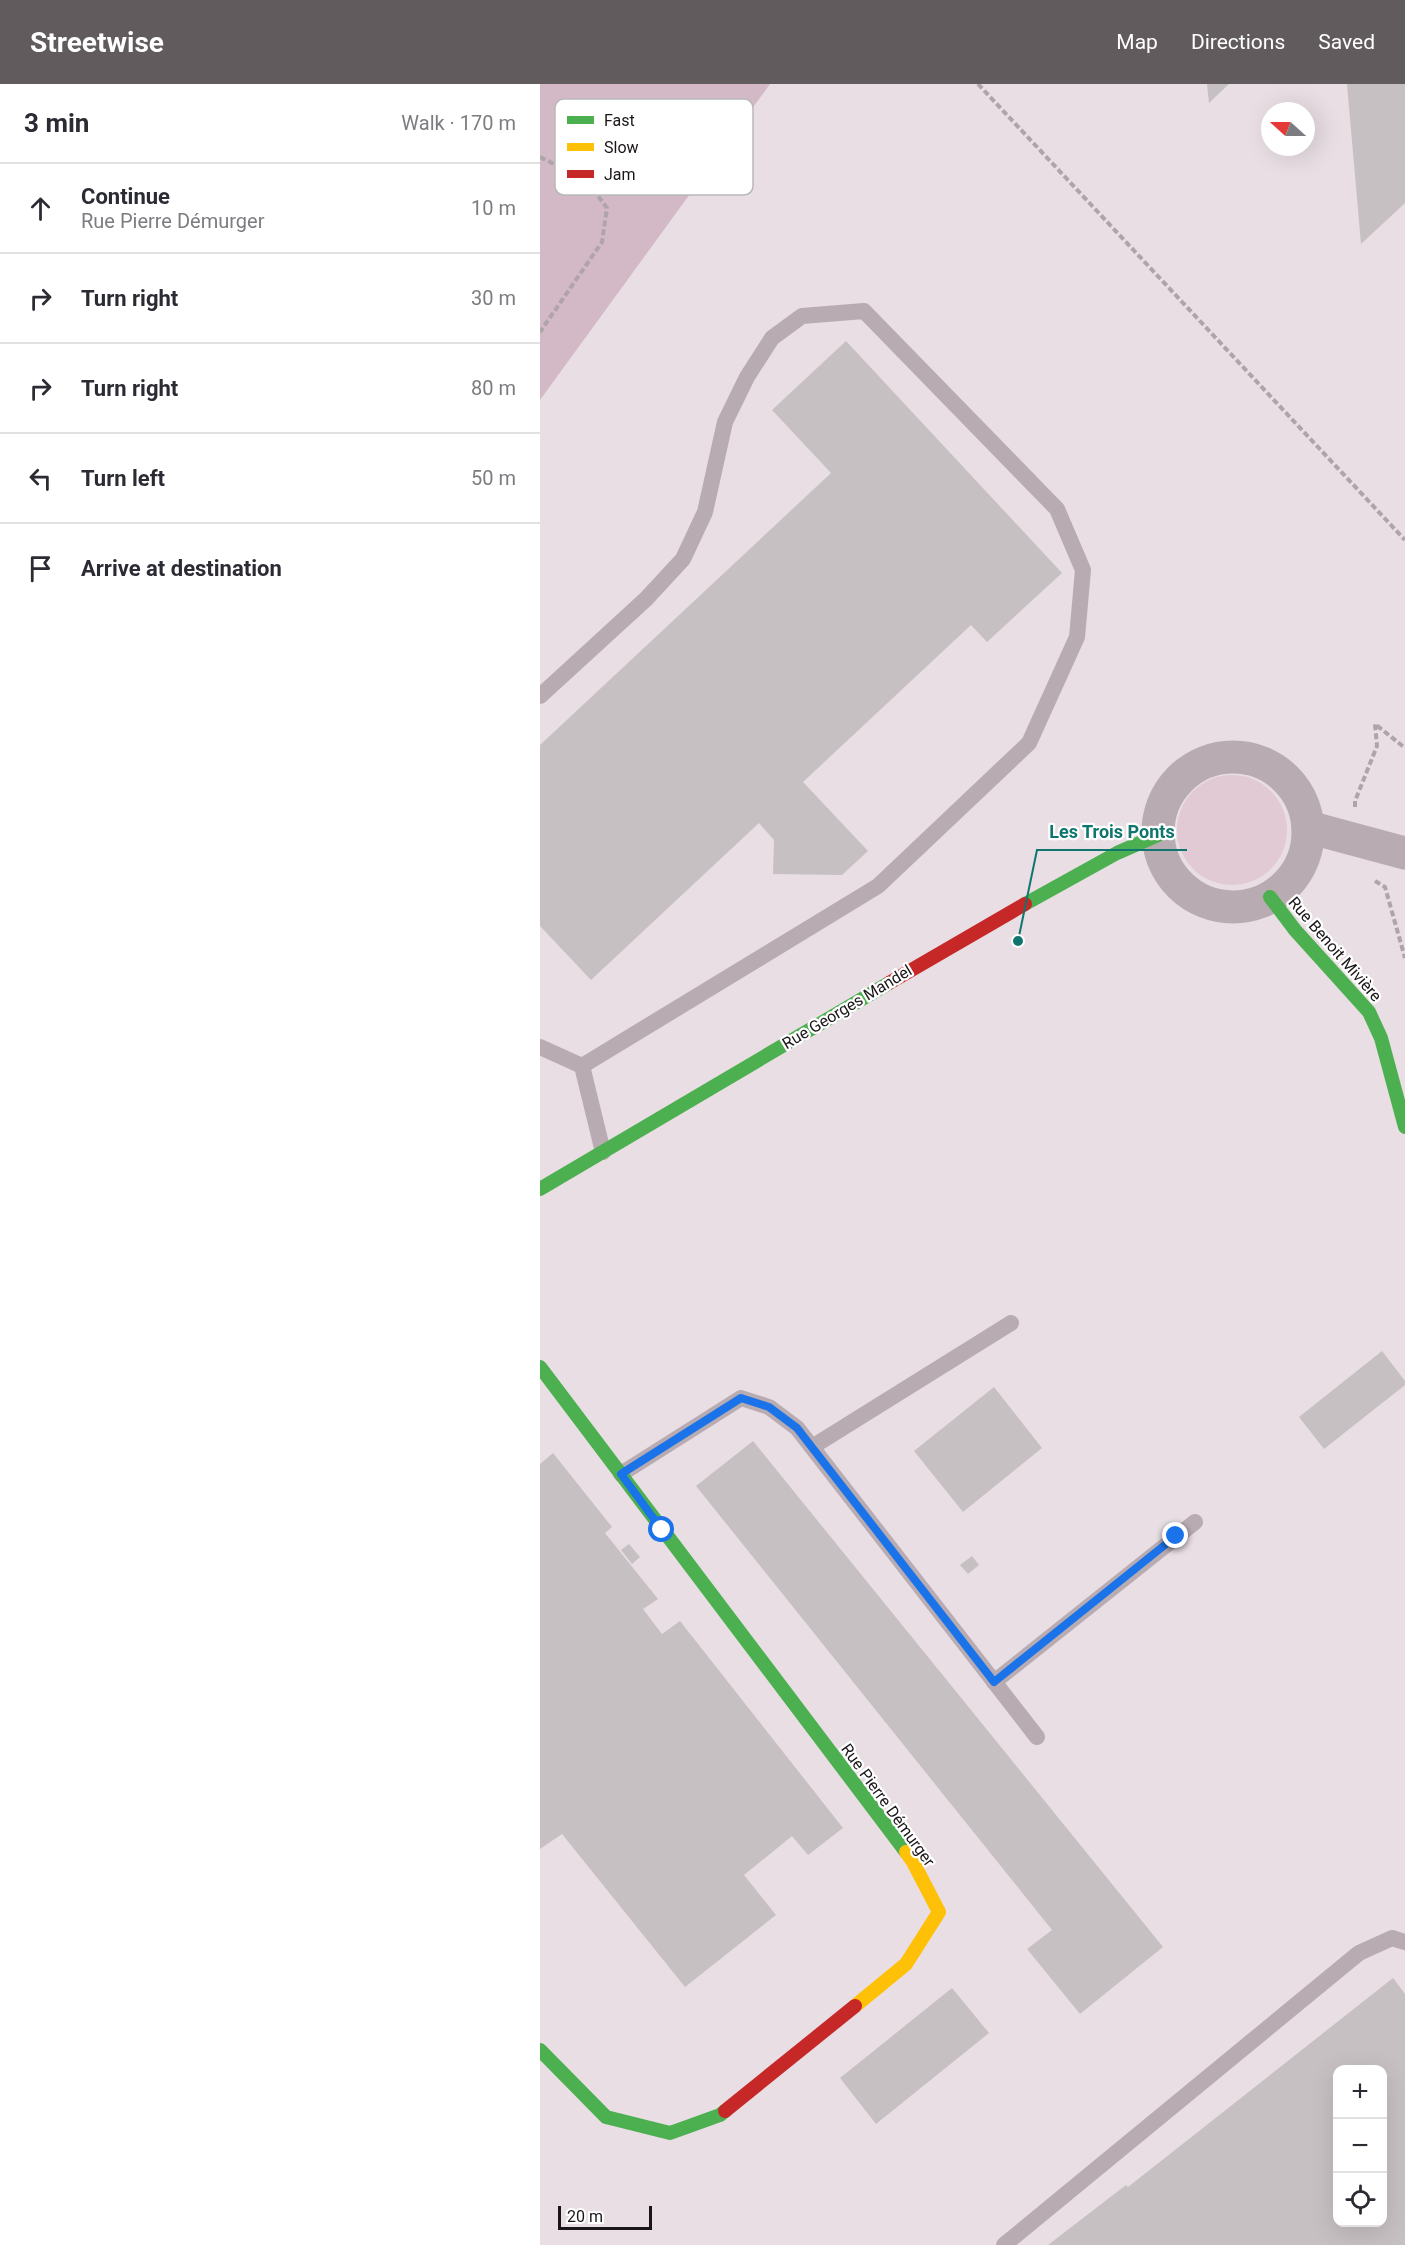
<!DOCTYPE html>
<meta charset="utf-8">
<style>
:root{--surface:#fff;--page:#f7f7f7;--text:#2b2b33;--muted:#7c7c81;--line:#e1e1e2;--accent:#625b5e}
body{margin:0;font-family:Roboto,sans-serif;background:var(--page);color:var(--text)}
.controls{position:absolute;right:18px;bottom:18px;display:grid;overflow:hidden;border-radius:12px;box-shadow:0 6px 24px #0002}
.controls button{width:54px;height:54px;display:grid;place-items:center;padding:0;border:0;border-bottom:2px solid var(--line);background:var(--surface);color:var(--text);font:30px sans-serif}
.compass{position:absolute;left:721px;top:18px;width:54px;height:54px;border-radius:50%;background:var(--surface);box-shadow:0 6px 24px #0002;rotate:291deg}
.scale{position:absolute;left:18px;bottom:15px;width:94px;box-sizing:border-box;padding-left:6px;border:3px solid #1a1517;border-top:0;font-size:16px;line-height:21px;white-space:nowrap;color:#1a1517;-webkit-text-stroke:4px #fff;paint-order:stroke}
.stop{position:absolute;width:18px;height:18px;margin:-14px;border:4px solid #1a73e8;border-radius:50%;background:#fff}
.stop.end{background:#1a73e8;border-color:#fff;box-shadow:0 2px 6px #0008}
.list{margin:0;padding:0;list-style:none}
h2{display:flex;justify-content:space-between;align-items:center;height:78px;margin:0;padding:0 24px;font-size:26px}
h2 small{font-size:20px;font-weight:400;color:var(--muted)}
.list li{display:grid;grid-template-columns:39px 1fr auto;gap:18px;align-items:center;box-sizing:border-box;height:90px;padding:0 24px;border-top:2px solid var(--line)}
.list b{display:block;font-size:22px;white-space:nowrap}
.list p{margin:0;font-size:20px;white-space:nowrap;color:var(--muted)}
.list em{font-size:20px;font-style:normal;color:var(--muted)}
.icon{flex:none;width:33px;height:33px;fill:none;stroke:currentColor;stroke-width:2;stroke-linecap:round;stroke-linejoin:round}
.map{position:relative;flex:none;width:865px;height:2161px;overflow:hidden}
header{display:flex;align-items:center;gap:36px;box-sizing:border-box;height:84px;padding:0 30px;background:var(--accent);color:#fff}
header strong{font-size:28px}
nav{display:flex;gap:33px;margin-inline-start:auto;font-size:21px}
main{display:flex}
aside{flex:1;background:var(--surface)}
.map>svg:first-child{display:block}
.green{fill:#e2cad5}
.forest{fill:#d3b8c5}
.building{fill:#c7c0c3;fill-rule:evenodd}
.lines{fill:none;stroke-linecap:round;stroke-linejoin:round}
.path{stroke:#aea4a9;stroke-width:4;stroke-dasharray:6 3;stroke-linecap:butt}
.lane{stroke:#b8abb1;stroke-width:16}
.street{stroke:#b8abb1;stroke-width:33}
.fast{stroke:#4caf50;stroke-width:14}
.slow{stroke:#ffc107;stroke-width:14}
.jam{stroke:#c62828;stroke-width:14}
.route{stroke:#1a73e8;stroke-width:8}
.labels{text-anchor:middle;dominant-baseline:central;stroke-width:4.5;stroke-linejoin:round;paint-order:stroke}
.street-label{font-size:16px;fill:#1a1517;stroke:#fff}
.key{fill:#fff;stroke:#bab9b9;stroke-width:1.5}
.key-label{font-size:16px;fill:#1a1517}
.leader{fill:none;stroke:#0f766e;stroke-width:2}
.callout-dot{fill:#0f766e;stroke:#fff;stroke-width:2}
.callout-label{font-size:18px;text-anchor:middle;font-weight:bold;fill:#0f766e;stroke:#fff;stroke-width:4.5;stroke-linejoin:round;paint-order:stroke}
</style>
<header>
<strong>Streetwise</strong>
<nav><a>Map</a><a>Directions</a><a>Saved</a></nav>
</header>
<main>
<aside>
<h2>3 min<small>Walk · 170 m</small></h2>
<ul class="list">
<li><svg class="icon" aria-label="ahead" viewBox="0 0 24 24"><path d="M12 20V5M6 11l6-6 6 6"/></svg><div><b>Continue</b><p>Rue Pierre Démurger</p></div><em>10 m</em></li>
<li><svg class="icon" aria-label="right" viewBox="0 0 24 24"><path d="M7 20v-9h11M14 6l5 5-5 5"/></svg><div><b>Turn right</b></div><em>30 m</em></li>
<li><svg class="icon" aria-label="right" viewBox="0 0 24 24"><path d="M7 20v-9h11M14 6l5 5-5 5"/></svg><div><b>Turn right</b></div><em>80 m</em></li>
<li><svg class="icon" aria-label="left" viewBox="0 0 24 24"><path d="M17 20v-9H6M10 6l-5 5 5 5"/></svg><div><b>Turn left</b></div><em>50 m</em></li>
<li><svg class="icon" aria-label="arrive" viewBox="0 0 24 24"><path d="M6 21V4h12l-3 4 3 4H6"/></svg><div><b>Arrive at destination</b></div></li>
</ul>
</aside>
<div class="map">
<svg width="865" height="2161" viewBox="0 0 865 2161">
<rect width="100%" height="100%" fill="#e8dee3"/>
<circle class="green" cx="692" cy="746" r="55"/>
<path class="forest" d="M0 0H230L0 316Z"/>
<g class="building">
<path d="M667 0H689L669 19Z"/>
<path d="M807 0H865V119L821 160Z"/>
<path d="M306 257 522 489 447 558 431 541 263 698 328 767 302 791 233 790 234 756 219 739 51 896 0 842V661L291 389 232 326Z"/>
<path d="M842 1267 865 1297V1301L784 1365 759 1333Z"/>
<path d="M454 1303 502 1364 423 1428 374 1367Z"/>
<path d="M213 1357 623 1863 540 1930 487 1865 512 1846 156 1402Z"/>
<path d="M13 1369 72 1443 65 1449 118 1515 103 1525 122 1550 140 1537 303 1744 268 1771 252 1752 204 1791 236 1831 145 1903 22 1750 0 1765V1380Z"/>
<path d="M89 1460 100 1473 92 1480 81 1466Z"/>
<path d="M432 1472 439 1481 428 1490 420 1481Z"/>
<path d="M853 1894 865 1910V2161H508L586 2101 588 2103ZM798 1986H842V2138H798Z"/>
<path d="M412 1904 449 1949 336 2040 300 1994Z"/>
</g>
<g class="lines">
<g class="path">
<path d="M438 0 865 456"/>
<path d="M0 73 46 96 67 124 62 158 0 248"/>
<path d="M815 723V717L837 662 835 640 865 664"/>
<path d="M835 797 845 803 865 874"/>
</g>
<g class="lane">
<path d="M0 612 106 515 143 475 165 428 185 338 207 293 232 254 262 232 324 227 517 425 543 486 537 553 489 659 338 802 42 982"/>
<path d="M0 963 42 982"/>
<path d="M42 982 63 1068"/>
<path d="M272 1363 471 1239"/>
<path d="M81 1390 201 1314 229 1323 257 1344 497 1653"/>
<path d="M454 1598 655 1438"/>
<path d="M464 2161 819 1869 852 1854 865 1858"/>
</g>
<g class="street">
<circle cx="693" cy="748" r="75"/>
<path d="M768 743 865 769"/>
</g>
<g class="fast">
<path d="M730 813 755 846 829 928 841 954 865 1043"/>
<path d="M485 820 577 769 618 751"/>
<path d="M0 1105 349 899"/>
<path d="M0 1283 366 1768"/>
<path d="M0 1966 66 2033 130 2049 180 2031 185 2027"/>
</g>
<path class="slow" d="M315 1922 366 1880 399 1828 373 1778 366 1768"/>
<g class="jam">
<path d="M349 899 485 820"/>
<path d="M185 2027 315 1922"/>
</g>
</g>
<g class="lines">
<path class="route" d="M122 1446 81 1390 201 1314 229 1323 257 1344 454 1598 636 1452"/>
</g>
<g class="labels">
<g class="street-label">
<text transform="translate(795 865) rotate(49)">Rue Benoit Mivière</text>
<text transform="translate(307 923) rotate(-31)">Rue Georges Mandel</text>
<text transform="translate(348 1721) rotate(54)">Rue Pierre Démurger</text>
</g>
</g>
<rect x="15" y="15" width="198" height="96" rx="9" class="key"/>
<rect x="27" y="32" width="27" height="8" fill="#4caf50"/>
<rect x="27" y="59" width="27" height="8" fill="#ffc107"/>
<rect x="27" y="86" width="27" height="8" fill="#c62828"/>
<g class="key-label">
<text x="64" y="42">Fast</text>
<text x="64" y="69">Slow</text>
<text x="64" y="96">Jam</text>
</g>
<path class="leader" d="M478 857L497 766H647"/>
<circle class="callout-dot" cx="478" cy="857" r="6"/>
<g class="callout-label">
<text x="572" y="754">Les Trois Ponts</text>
</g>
</svg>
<div class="controls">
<button>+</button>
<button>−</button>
<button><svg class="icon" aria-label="locate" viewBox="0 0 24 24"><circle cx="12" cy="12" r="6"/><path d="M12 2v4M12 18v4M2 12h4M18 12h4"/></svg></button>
</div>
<svg class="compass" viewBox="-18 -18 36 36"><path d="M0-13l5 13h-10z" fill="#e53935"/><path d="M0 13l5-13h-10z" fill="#7c7c81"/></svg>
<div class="scale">20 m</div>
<div class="stop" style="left:122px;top:1446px"></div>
<div class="stop end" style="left:636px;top:1452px"></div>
</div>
</main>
